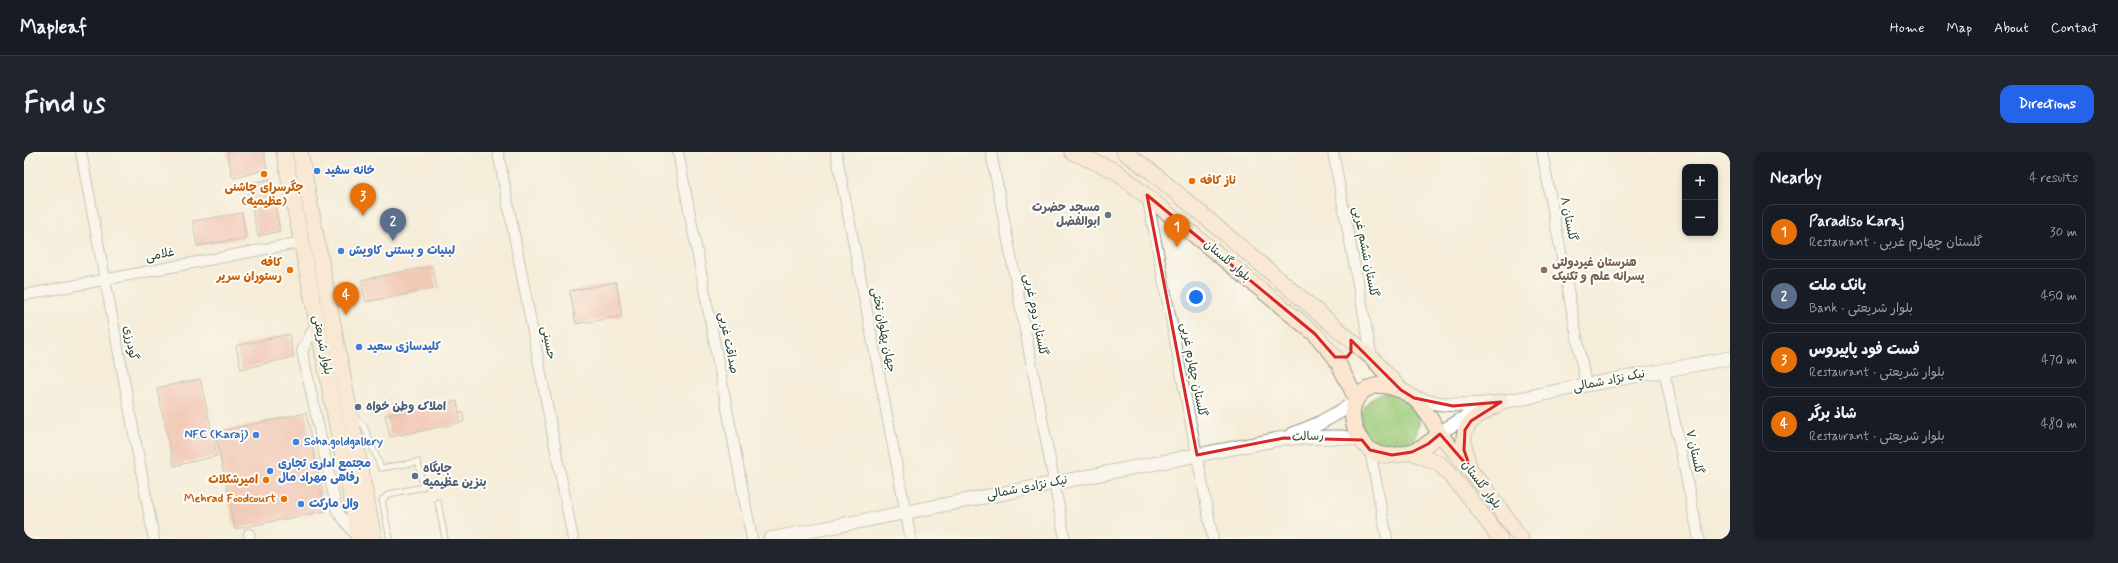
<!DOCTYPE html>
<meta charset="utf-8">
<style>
:root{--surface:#171b24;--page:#20242c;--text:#f1f3f6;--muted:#9ea1a6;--line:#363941;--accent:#2563eb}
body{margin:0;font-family:Mynerve,"Playpen Sans Arabic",sans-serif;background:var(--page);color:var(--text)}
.controls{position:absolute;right:12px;top:12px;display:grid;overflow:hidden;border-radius:8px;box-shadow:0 2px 6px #0003}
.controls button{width:36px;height:36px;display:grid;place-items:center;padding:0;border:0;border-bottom:1px solid var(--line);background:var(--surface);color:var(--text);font:20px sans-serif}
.you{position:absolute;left:1172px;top:145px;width:14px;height:14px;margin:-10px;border:3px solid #fff;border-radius:50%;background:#1a73e8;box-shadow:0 0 0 6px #1a73e833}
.badge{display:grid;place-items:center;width:26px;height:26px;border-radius:50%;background:var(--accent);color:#fff;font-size:13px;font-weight:700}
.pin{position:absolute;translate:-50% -33px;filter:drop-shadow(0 1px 2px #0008)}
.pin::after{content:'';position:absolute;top:21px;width:14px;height:12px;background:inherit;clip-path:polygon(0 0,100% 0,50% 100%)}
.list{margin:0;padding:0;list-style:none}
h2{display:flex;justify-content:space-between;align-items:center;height:52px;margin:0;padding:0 16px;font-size:17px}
h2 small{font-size:13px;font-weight:400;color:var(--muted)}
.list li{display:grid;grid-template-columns:26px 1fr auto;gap:12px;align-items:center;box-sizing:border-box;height:56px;margin:0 8px 8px;padding:0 8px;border:1px solid var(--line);border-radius:12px}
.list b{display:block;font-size:15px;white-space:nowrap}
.list p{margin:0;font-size:13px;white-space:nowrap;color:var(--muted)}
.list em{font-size:13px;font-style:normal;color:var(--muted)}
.map{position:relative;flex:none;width:1706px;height:387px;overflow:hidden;border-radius:12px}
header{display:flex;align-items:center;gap:24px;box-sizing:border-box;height:56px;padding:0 20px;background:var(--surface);border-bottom:1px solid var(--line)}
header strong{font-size:19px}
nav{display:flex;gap:22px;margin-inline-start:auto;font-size:14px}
.intro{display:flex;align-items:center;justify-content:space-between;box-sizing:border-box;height:96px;padding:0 24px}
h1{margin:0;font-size:28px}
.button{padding:10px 18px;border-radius:12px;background:var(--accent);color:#fff;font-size:14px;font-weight:700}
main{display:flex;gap:24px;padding:0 24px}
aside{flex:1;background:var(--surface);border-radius:12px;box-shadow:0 2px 6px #0003}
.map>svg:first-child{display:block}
.green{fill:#9ac775;stroke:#5c8254}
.building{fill:#ed9d8f}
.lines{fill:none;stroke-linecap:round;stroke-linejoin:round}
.service-casing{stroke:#8a9586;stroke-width:7}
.minor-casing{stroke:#8a9586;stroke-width:12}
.tertiary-casing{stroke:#8a9586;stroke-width:15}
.secondary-casing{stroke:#8a9586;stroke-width:17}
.service{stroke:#fff;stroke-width:5}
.minor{stroke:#fff;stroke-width:10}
.tertiary{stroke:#fff;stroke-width:13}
.secondary{stroke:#fce5cf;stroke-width:15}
.marked{fill:none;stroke:#d62828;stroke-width:3;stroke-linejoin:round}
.shop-dot{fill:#3f7fe0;stroke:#fdfcf7;stroke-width:1.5}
.food-dot{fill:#e8710a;stroke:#fdfcf7;stroke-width:1.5}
.worship-dot{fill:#6b7280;stroke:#fdfcf7;stroke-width:1.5}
.education-dot{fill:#8d6e63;stroke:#fdfcf7;stroke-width:1.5}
.service-dot{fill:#5c6f8a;stroke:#fdfcf7;stroke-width:1.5}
.labels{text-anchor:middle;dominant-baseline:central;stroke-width:4;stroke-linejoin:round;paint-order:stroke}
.shop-label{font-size:12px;font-weight:bold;fill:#366cbe;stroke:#fdfcf7;text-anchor:start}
.food-label{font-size:12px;font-weight:bold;fill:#c56008;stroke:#fdfcf7;text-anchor:end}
.worship-label{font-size:12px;font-weight:bold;fill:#5b616d;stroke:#fdfcf7;text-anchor:end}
.street-label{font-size:12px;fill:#1f3d34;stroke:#fdfcf7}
.education-label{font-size:12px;font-weight:bold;fill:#785e54;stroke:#fdfcf7;text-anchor:start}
.service-label{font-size:12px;font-weight:bold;fill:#4e5e75;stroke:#fdfcf7;text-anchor:start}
</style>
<header>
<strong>Mapleaf</strong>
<nav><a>Home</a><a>Map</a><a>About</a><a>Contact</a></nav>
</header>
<div class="intro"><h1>Find us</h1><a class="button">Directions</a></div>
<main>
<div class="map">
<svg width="1706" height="387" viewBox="0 0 1706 387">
<rect width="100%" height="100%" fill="#fdfcf7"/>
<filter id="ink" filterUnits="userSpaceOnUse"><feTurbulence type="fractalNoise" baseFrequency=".025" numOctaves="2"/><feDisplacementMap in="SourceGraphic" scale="8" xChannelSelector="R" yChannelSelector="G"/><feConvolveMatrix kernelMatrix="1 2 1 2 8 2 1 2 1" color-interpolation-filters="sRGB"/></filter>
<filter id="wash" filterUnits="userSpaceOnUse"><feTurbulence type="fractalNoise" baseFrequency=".012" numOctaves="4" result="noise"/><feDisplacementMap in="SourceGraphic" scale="16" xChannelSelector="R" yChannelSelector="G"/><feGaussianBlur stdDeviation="0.9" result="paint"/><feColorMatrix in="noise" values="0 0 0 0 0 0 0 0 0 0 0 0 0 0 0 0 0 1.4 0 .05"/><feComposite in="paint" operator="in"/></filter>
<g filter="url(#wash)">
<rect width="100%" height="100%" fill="#f5edd9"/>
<circle class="green" cx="1366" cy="269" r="29"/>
<g id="blocks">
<g class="building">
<path d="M203 0H240L243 17 211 26 208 24Z"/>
<path d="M246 27 256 79 234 84 223 32Z"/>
<path d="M218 61 222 86 173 94 169 69Z"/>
<path d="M408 114 413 136 342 150 337 128Z"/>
<path d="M592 130 598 164 552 172 546 139Z"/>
<path d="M265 182 270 205 217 217 212 194Z"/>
<path d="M176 227 193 304 150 314 133 236Z"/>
<path d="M433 249 435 261 439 260 440 270 366 285 361 263Z"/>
<path d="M282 261 301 359 211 377 191 280Z"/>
</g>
</g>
</g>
<g filter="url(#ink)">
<use href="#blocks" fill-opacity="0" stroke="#8a9586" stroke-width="1"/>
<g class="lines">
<defs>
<g id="service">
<path d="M330 265 340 274 357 316 394 310 399 335 365 342 358 348 366 387"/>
<path d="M414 350 421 387"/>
</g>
<g id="minor">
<path d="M57 0 130 387"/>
<path d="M474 0 549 387"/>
<path d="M654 0 728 387"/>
<path d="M812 0 887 387"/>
<path d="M967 0 1041 387"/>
<path d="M1309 0 1348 206"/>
<path d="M1518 0 1562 233"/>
<path d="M1123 43 1189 387"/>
<path d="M0 143 278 90"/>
<path d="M293 170 278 199 313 359 333 385"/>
<path d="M1640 218 1675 387"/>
<path d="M1346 298 1363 387"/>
<path d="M225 382 226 387"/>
</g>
<g id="tertiary">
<path d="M1390 246C1445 263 1503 245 1557 234 1607 225 1656 215 1706 206"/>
<path d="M1415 281 1455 257"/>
<path d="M1269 282 1294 272 1329 252"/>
<path d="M746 387 1260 286 1316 285 1338 288"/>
</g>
<g id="secondary">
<path d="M260 0 335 387"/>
<path d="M276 0 350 387"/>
<path d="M1048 0 1092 19 1291 182 1311 205 1332 246"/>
<path d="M1100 0 1129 21 1348 206 1377 238"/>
<path d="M1355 233C1389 236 1400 255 1415 281 1402 298 1364 312 1345 297 1322 277 1321 239 1355 233Z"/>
<path d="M1415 281 1461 336 1497 387"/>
<path d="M1388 300 1416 312 1443 342 1476 387"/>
<path d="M1445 314C1432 272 1444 270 1477 250"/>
</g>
</defs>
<use href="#service" class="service-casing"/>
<use href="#minor" class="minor-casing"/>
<use href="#tertiary" class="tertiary-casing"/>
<use href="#secondary" class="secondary-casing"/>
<use href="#service" class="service"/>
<use href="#minor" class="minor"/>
<use href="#tertiary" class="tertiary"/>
<use href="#secondary" class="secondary"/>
</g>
</g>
<path d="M0 0H1706V387H0ZM1123 43 1291 182 1311 205H1323L1327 200V188L1377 238 1390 246 1429 254 1477 250 1447 269 1441 278 1440 298 1447 318 1416 282 1404 292 1388 300 1368 303 1346 298 1338 288 1260 286 1173 303Z" fill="#f5edd9" fill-opacity=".55" fill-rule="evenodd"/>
<path class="marked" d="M1123 43 1291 182 1311 205H1323L1327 200V188L1377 238 1390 246 1429 254 1477 250 1447 269 1441 278 1440 298 1447 318 1416 282 1404 292 1388 300 1368 303 1346 298 1338 288 1260 286 1173 303Z"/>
<g class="shop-dot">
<circle cx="293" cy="19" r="4"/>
<circle cx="317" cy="99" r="4"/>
<circle cx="335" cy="195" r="4"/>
<circle cx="232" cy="283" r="4"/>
<circle cx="272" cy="290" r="4"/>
<circle cx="246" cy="319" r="4"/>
<circle cx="277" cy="352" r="4"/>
</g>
<g class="food-dot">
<circle cx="240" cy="22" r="4"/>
<circle cx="1168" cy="29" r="4"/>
<circle cx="266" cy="118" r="4"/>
<circle cx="242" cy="328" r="4"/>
<circle cx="260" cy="347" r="4"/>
</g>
<circle class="worship-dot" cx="1084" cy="63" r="4"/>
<circle class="education-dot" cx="1520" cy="118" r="4"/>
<g class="service-dot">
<circle cx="334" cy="255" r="4"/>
<circle cx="391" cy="324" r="4"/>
</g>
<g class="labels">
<g class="shop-label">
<text x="301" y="19">خانه سفید</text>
<text x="325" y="99">لبنیات و بستنی کاویش</text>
<text x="343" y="195">کلیدسازی سعید</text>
<text x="224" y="283" text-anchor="end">NFC (Karaj)</text>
<text x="280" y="290">Soha.goldgallery</text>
<text x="254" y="312">مجتمع اداری تجاری<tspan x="254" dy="14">رفاهی مهراد مال</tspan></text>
<text x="285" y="352">وال مارکت</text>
</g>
<g class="food-label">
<text x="1176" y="29" text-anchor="start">ناز کافه</text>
<text x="240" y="36" text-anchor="middle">جگرسرای چاشنی<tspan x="240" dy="14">(عظیمیه)</tspan></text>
<text x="258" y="111">کافه<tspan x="258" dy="14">رستوران سریر</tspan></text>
<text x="234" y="328">امیرشکلات</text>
<text x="252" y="347">Mehrad Foodcourt</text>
</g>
<g class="worship-label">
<text x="1076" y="56">مسجد حضرت<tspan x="1076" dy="14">ابوالفضل</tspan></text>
</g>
<g class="street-label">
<text transform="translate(1544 67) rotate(79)">گلستان ۸</text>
<text transform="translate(1341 100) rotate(79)">گلستان ششم غربی</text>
<text transform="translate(136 103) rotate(-11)">غلامی</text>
<text transform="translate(1203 109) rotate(40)">بلوار گلستان</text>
<text transform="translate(1011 163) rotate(79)">گلستان دوم غربی</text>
<text transform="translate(859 178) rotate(79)">جهان پهلوان تختی</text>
<text transform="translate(106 191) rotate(79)">گودرزی</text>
<text transform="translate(524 191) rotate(79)">حسینی</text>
<text transform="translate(704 191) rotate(79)">صداقت غربی</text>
<text transform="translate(298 193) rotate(79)">بلوار شریعتی</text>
<text transform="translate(1169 218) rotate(79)">گلستان چهارم غربی</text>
<text transform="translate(1585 229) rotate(-11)">نیک نژاد شمالی</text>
<text transform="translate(1284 285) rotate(-2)">رسالت</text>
<text transform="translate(1670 300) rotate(78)">گلستان ٧</text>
<text transform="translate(1457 333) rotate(53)">بلوار گلستان</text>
<text transform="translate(1003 336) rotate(-11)">نیک نژادی شمالی</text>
</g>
<g class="education-label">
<text x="1528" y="111">هنرستان غیردولتی<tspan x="1528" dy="14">پسرانه علم و تکنیک</tspan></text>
</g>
<g class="service-label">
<text x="342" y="255">املاک وطن خواه</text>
<text x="399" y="317">جایگاه<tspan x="399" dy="14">بنزین عظیمیه</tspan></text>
</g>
</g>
</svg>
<div class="controls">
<button>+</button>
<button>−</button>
</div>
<div class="you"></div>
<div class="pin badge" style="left:1153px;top:95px;background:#e8710a">1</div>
<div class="pin badge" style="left:369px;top:89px;background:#5c6f8a">2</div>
<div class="pin badge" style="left:339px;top:64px;background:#e8710a">3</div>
<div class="pin badge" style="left:322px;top:163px;background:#e8710a">4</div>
</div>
<aside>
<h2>Nearby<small>4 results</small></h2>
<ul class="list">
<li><span class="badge" style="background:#e8710a">1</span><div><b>Paradiso Karaj</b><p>Restaurant · گلستان چهارم غربی</p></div><em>30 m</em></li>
<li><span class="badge" style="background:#5c6f8a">2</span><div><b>بانک ملت</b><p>Bank · بلوار شریعتی</p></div><em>450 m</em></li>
<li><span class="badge" style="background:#e8710a">3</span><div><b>فست فود پاپیروس</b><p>Restaurant · بلوار شریعتی</p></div><em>470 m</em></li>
<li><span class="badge" style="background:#e8710a">4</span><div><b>شاذ برگر</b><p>Restaurant · بلوار شریعتی</p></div><em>480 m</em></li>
</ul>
</aside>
</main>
